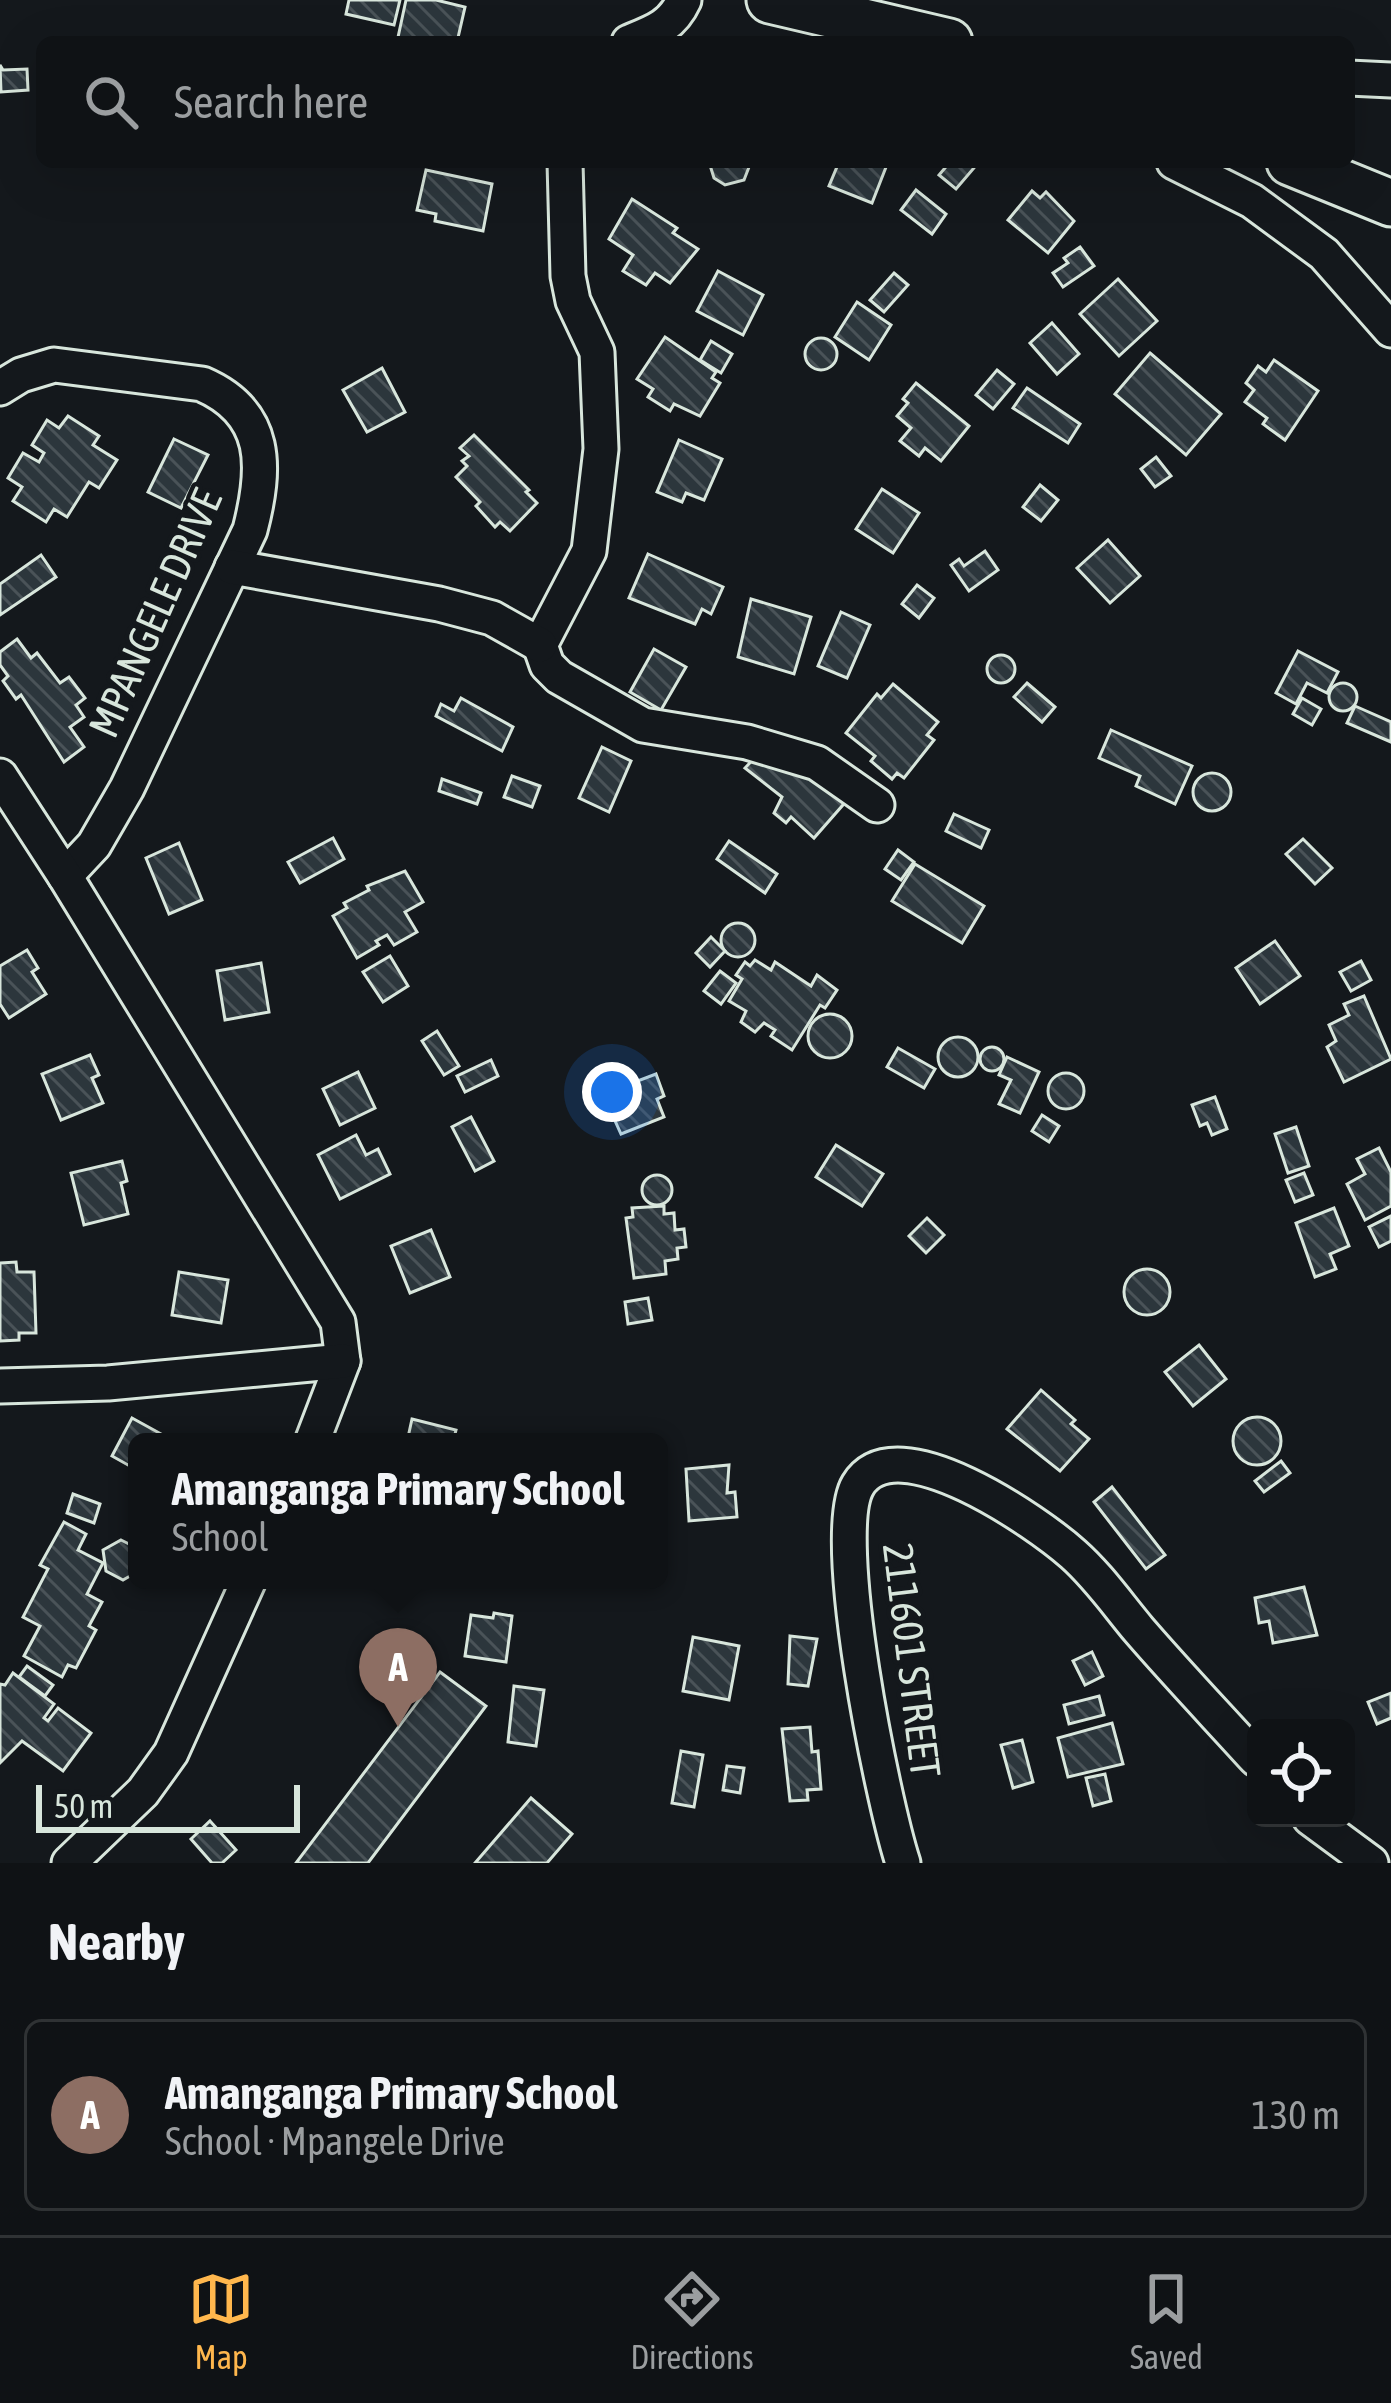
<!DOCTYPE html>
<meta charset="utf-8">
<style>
:root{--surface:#0f1215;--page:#1d2022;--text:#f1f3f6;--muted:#9b9ea0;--line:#2f3234;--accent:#ffb74d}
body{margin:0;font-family:"Asap Condensed",sans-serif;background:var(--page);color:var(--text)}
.controls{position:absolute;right:36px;bottom:36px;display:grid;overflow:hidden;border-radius:18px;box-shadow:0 12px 48px #0002}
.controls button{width:108px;height:108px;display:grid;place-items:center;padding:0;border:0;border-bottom:3px solid var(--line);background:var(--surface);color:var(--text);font:60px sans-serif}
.scale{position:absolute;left:36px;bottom:30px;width:264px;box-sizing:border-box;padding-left:12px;border:6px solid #d8e6dc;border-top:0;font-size:33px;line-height:42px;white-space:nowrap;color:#d8e6dc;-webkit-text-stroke:9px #14181c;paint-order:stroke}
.you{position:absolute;left:612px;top:1092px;width:42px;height:42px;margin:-30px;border:9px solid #fff;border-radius:50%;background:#1a73e8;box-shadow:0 0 0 18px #1a73e833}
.badge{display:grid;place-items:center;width:78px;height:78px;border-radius:50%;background:var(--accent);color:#fff;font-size:39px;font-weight:700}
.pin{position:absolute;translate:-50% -99px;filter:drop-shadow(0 3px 6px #0008)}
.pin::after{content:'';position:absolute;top:63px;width:42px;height:36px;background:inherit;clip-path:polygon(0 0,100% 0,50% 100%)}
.popup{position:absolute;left:128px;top:1433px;width:540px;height:156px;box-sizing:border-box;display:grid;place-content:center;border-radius:18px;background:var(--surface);filter:drop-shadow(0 3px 9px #0005);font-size:39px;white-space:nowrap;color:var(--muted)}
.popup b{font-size:45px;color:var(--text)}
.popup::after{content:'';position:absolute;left:50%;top:100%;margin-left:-24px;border:24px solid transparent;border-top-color:var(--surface)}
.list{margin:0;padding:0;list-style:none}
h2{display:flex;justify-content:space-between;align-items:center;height:156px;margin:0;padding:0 48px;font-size:51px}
h2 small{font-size:39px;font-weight:400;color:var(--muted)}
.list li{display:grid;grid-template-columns:78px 1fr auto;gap:36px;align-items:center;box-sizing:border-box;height:192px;margin:0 24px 24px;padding:0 24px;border:3px solid var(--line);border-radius:18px}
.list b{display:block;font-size:45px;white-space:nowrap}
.list p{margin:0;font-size:39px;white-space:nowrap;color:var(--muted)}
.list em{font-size:39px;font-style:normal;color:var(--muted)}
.icon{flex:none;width:66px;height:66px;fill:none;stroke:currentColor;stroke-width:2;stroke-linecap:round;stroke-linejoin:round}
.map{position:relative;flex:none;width:1391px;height:1863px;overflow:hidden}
.search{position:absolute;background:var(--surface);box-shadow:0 12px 48px #0002;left:36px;right:36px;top:36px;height:132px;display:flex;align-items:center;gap:30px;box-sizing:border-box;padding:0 42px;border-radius:18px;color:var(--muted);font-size:45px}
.sheet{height:372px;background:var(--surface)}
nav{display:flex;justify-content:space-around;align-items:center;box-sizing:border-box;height:168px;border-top:3px solid var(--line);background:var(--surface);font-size:33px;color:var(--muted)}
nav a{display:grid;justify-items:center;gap:6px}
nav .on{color:var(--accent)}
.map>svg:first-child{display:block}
.building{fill:url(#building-back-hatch);stroke:#d8e6dc;stroke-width:3}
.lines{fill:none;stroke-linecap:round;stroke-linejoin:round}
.street-casing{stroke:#d8e6dc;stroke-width:39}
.secondary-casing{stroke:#d8e6dc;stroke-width:51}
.street{stroke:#14181c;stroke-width:33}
.secondary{stroke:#14181c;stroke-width:45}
.labels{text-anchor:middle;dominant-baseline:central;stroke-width:9;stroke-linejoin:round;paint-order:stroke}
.street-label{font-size:42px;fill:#d8e6dc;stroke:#14181c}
</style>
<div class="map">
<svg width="1391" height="1863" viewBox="0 0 1391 1863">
<defs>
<pattern id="building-back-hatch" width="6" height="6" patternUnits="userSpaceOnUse" patternTransform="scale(3)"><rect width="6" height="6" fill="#2c363c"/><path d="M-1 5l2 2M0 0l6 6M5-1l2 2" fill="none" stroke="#4a5358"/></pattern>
</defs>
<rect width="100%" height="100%" fill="#14181c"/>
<g class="building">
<path d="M349 0H400L394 25 346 14Z"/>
<path d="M406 0H436L465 7 457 42H397Z"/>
<path d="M0 65 3 70 27 69 28 90 1 92Z"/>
<path d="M709 162H749V167L744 180 725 185 714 178Z"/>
<path d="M839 162H888L872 203 829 186Z"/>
<path d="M950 162H979L956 189 939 175Z"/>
<path d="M426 170 492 184 483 231 435 221 436 214 417 210Z"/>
<path d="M916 190 946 214 932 234 901 210Z"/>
<path d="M1032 191 1040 198 1046 192 1074 221 1048 253 1008 220Z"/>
<path d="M632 199 677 228 673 233 698 249 670 283 655 273 646 285 623 271 633 255 609 239Z"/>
<path d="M1080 247 1094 266 1063 287 1053 273 1068 263 1064 258Z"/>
<path d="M718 271 763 295 743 335 697 311Z"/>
<path d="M894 273 908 285 884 312 870 300Z"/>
<path d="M1118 279 1157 321 1119 356 1080 314Z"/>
<path d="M857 302 891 325 869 360 835 337Z"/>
<path d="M1052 323 1079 354 1057 374 1030 343Z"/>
<path d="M665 337 716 372 712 378 720 383 700 416 674 404 670 411 648 397 653 389 637 379Z"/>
<circle cx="821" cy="354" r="16"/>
<path d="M711 341 732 354 721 373 700 360Z"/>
<path d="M1150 353 1221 414 1186 455 1115 394Z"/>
<path d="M1274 360 1318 391 1285 440 1263 424 1267 418 1245 402 1254 390 1246 383 1258 366 1266 372Z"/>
<path d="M382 368 405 412 367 432 343 390Z"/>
<path d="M997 370 1014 384 993 409 976 395Z"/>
<path d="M916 383 969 426 941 461 925 448 919 456 900 441 911 428 897 416 908 403 903 399Z"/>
<path d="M1027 388 1080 424 1068 443 1013 408Z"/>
<path d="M68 416 99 436 93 445 117 460 99 488 89 482 67 517 54 509 46 522 13 501 22 487 8 478 23 453 39 462 44 453 32 445 47 420 59 428Z"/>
<path d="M474 435 529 490 526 492 537 503 510 531 500 522 495 527 476 506 480 502 456 477 467 466 462 461 469 456 460 448Z"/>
<path d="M174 439 208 455 181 508 148 492Z"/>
<path d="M679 440 722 459 704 500 686 493 682 502 657 492Z"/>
<path d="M1156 457 1171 476 1155 487 1141 469Z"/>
<path d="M1040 485 1058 500 1041 521 1023 507Z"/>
<path d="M882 489 919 513 893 553 856 529Z"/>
<path d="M1108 540 1140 576 1110 603 1077 568Z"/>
<path d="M985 551 998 570 969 591 951 565 959 559 964 566Z"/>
<path d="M648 554 723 587 711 614 702 609 695 624 629 598Z"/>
<path d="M41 555 56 577 0 615V584Z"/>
<path d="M917 585 934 598 919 618 902 604Z"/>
<path d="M751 599 811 617 794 674 738 657Z"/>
<path d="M841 612 870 625 847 678 818 666Z"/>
<path d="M17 639 31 658 37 653 60 683 69 677 85 698 76 705 84 717 70 727 84 747 64 762 21 695 16 699 3 681 8 676 0 665V652Z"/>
<path d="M654 649 686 667 661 710 630 692Z"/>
<path d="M1298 651 1338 672 1327 693 1307 683 1296 704 1276 693Z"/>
<circle cx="1001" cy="669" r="14"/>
<circle cx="1343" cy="697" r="14"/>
<path d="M1027 683 1055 707 1042 722 1014 697Z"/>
<path d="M893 684 938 722 927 735 934 740 904 778 897 773 892 779 871 761 875 756 846 733 877 694 881 698Z"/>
<path d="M461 698 513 727 502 751 436 716 441 704 454 711Z"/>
<path d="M1302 698 1321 709 1312 725 1293 714Z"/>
<path d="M1355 706 1391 722V742L1347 723Z"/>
<path d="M1111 730 1192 766 1175 804 1136 786 1140 776 1099 758Z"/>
<path d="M602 747 631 761 609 812 579 798Z"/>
<path d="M764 748 849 798 814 838 791 817 786 823 774 813 782 797 745 768Z"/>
<circle cx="1212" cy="792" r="19"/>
<path d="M512 776 540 786 532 807 504 797Z"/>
<path d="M442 779 481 793 477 804 439 791Z"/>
<path d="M954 814 989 830 981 848 946 831Z"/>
<path d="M333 838 344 859 300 883 288 862Z"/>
<path d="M1303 839 1332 868 1315 884 1286 854Z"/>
<path d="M729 841 777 874 765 893 717 859Z"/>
<path d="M179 843 202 900 169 914 146 858Z"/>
<path d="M898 850 914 862 901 880 885 869Z"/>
<path d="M915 864 984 906 962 943 892 901Z"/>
<path d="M405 871 423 902 405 912 417 932 394 945 387 935 376 941 379 945 357 958 333 916 347 908 344 903 369 890 367 886Z"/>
<circle cx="738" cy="940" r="17"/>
<path d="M711 937 725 951 710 967 696 953Z"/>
<path d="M1275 941 1300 976 1260 1004 1236 968Z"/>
<path d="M27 950 38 968 32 972 46 994 9 1018 0 1004V966Z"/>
<path d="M390 956 408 986 383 1002 363 972Z"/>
<path d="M755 960 771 970 775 962 811 986 817 975 837 990 825 1008 820 1005 792 1050 771 1036 775 1030 764 1023 755 1032 741 1022 746 1011 729 1001 742 979 736 975 745 962 750 966Z"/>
<path d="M1361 961 1371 980 1351 991 1340 972Z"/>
<path d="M261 963 269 1012 225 1020 217 971Z"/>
<path d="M720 971 736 983 721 1004 704 991Z"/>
<path d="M1364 996 1391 1059 1344 1082 1327 1047 1336 1041 1329 1025 1349 1015 1344 1004Z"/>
<circle cx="830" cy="1036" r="22"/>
<path d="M437 1031 459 1066 444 1075 422 1041Z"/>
<circle cx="958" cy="1057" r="20"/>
<circle cx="992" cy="1059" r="12"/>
<path d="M898 1048 935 1069 924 1088 887 1067Z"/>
<path d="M90 1055 99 1075 92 1078 103 1103 61 1120 42 1074Z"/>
<path d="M1007 1057 1039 1072 1020 1113 999 1104 1011 1080 999 1075Z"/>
<path d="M491 1060 498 1076 465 1092 457 1076Z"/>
<path d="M358 1072 375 1108 340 1125 323 1089Z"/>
<circle cx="1066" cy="1091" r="18"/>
<path d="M656 1074 664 1096 657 1099 664 1117 621 1134 603 1094Z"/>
<path d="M1215 1097 1227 1129 1212 1135 1207 1123 1200 1126 1192 1105Z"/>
<path d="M1042 1115 1059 1126 1049 1142 1032 1131Z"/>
<path d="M471 1117 494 1161 475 1171 452 1127Z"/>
<path d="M1296 1127 1309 1166 1288 1173 1275 1134Z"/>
<path d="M356 1135 366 1155 378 1149 390 1174 340 1199 318 1155Z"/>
<path d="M836 1145 883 1174 862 1206 816 1177Z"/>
<path d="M1379 1148 1391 1172V1206L1365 1220 1347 1184 1365 1174 1357 1159Z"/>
<path d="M122 1161 127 1181 121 1183 128 1214 84 1225 71 1173Z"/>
<path d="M1304 1173 1313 1195 1295 1202 1286 1180Z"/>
<circle cx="657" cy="1190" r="15"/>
<path d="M664 1206V1214L674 1213 675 1230 684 1229 686 1247 677 1248 678 1259 665 1261 666 1274 634 1278 626 1218 633 1217 632 1208Z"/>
<path d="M1334 1208 1349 1246 1330 1254 1336 1269 1315 1277 1296 1223Z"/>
<path d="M1391 1216V1241L1379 1247 1369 1227Z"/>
<path d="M927 1218 944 1235 926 1253 909 1236Z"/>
<path d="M431 1230 450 1277 410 1293 391 1246Z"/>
<path d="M16 1262 17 1272H34L36 1333H19V1340L0 1341V1263Z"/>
<circle cx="1147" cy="1292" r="23"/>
<path d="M179 1272 228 1280 221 1323 172 1315Z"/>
<path d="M648 1298 652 1320 628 1324 625 1302Z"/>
<path d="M1199 1345 1226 1379 1193 1406 1165 1372Z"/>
<path d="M1041 1390 1075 1420 1071 1424 1089 1439 1060 1471 1007 1429Z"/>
<circle cx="1257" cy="1441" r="24"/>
<path d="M132 1418 172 1440 137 1442V1470L112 1456Z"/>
<path d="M412 1419 456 1430 453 1442H407Z"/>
<path d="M1281 1461 1290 1473 1264 1492 1255 1481Z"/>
<path d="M729 1465 727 1493 735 1492 737 1517 689 1521 686 1469Z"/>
<path d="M1112 1487 1165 1555 1146 1569 1094 1502Z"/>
<path d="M73 1494 100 1504 94 1523 67 1513Z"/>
<path d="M64 1522 86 1534 78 1550 103 1563 87 1594 102 1602 89 1626 96 1630 76 1668 68 1665 62 1677 24 1656 40 1626 23 1617 48 1569 40 1565Z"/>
<path d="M121 1540 137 1548V1572L123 1580 106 1571 103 1550Z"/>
<path d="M1304 1587 1317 1635 1273 1643 1269 1621 1259 1623 1255 1598Z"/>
<path d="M494 1613 512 1616 506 1662 465 1656 471 1615 493 1618Z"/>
<path d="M790 1636 817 1639 808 1686 788 1684Z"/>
<path d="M693 1637 739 1646 729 1700 683 1691Z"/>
<path d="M1092 1652 1103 1676 1085 1685 1073 1661Z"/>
<path d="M27 1666 53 1685 45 1696 19 1677Z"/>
<path d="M440 1672 486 1706 368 1863H296Z"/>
<path d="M13 1673 54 1704 44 1718 48 1721 58 1708 91 1733 63 1771 22 1741 0 1763V1684L5 1685Z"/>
<path d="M514 1686 544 1690 536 1746 508 1742Z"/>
<path d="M1391 1693V1718L1377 1724 1368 1702Z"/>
<path d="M1099 1696 1104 1715 1069 1724 1064 1705Z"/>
<path d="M1112 1723 1123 1764 1068 1777 1058 1738Z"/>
<path d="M810 1727 812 1752 818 1751 821 1789 807 1790 808 1800 790 1801 782 1729Z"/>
<path d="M1022 1740 1033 1782 1013 1788 1001 1745Z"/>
<path d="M681 1751 703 1755 694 1807 672 1803Z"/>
<path d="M727 1766 744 1768 740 1793 723 1790Z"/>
<path d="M1105 1774 1111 1801 1093 1806 1086 1778Z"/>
<path d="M531 1798 572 1834 547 1863H475Z"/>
<path d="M210 1821 236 1850 222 1863H212L191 1839Z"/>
</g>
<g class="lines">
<defs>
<g id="street">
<path d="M629 42C654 32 672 26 684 0"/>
<path d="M1349 78 1391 80"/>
<path d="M565 162 568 276 573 301 597 352 601 449 589 551 540 645 547 665 559 677 643 725 747 742 817 763 877 805"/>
<path d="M1174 162 1252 201 1324 254 1391 330"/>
<path d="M0 388 21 375 54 365 202 384C269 413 266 468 250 530L127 788 94 845 65 876"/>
<path d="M232 567 439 604 492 618 540 645"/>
<path d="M0 776 65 876 338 1322 343 1361 312 1442"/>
<path d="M0 1386 108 1383 343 1361"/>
<path d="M1310 1818 1371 1863"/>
<path d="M69 1863 143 1792 171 1753 249 1580"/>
<path d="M903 1863C883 1802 828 1534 858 1485 896 1423 1038 1523 1073 1554 1098 1576 1118 1605 1139 1630 1177 1674 1217 1716 1256 1759"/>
</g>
<g id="secondary">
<path d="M770 0 949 42"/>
<path d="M1290 162 1391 203"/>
</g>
</defs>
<use href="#street" class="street-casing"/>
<use href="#secondary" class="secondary-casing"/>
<use href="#street" class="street"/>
<use href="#secondary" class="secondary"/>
</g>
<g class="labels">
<g class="street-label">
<text transform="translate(155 613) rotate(-66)">MPANGELE DRIVE</text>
<text transform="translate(912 1660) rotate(83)">211601 STREET</text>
</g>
</g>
</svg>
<div class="controls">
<button><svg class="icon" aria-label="locate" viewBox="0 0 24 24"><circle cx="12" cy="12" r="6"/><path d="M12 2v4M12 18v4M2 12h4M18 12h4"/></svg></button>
</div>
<div class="scale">50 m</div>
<div class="you"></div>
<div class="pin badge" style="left:398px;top:1727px;background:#8d6e63">A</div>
<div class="popup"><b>Amanganga Primary School</b>School</div>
<div class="search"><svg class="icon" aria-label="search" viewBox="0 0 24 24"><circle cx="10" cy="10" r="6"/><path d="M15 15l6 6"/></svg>Search here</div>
</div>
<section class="sheet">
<h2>Nearby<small></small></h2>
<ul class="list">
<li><span class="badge" style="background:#8d6e63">A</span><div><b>Amanganga Primary School</b><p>School · Mpangele Drive</p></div><em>130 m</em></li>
</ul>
</section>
<nav>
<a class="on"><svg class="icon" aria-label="map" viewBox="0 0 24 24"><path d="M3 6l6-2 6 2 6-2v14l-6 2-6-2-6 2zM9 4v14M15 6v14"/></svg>Map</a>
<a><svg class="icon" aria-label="directions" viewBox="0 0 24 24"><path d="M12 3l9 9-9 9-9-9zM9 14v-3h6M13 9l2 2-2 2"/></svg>Directions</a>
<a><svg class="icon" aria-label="saved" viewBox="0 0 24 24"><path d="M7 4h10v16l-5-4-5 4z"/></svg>Saved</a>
</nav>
